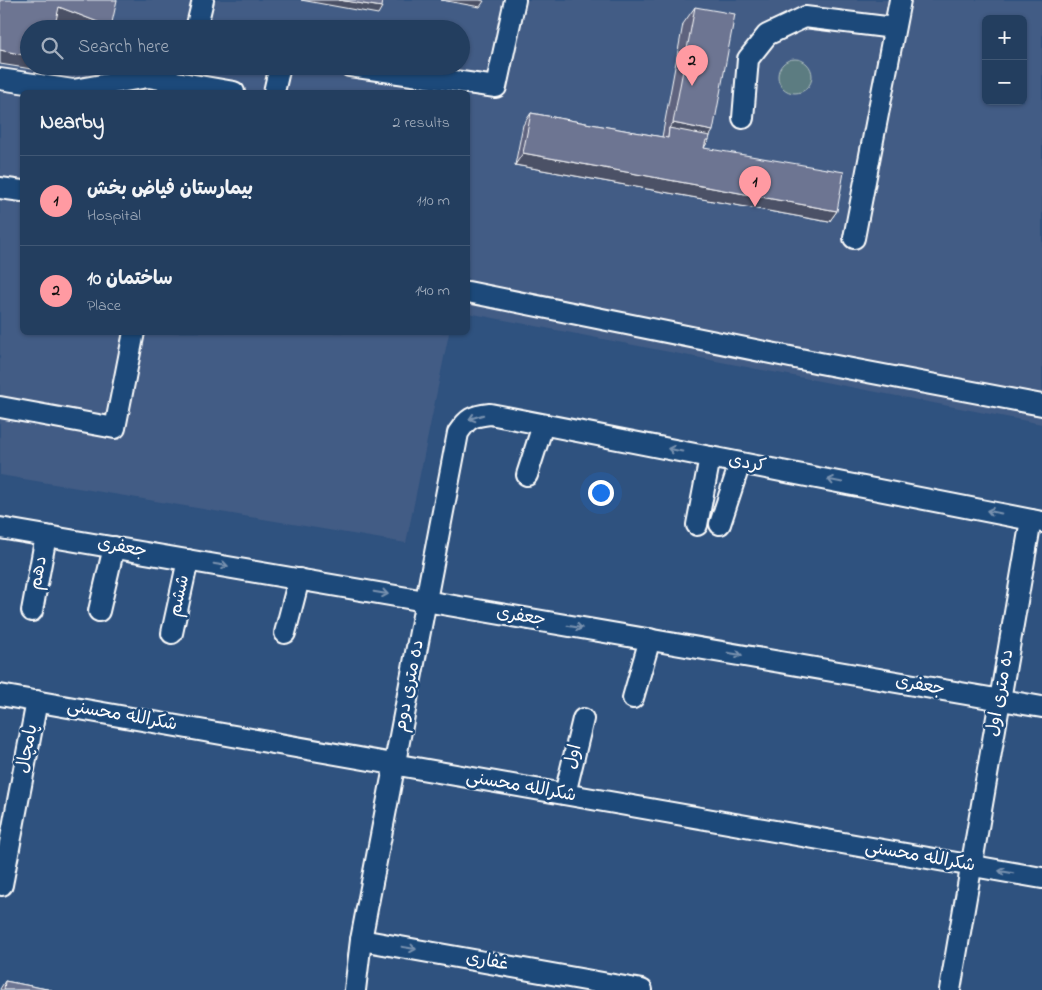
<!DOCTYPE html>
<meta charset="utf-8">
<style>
:root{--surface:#233e5f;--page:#2f4968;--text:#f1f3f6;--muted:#a3aebd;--line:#405774;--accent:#ff9aa2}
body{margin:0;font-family:"Indie Flower","Playpen Sans Arabic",sans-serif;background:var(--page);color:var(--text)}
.controls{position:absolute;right:15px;top:15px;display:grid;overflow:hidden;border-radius:8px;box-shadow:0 1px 4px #0004}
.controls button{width:45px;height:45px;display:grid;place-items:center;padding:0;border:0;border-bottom:1px solid var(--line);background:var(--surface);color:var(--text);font:25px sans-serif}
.you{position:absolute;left:600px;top:492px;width:18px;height:18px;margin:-12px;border:4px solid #fff;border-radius:50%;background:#1a73e8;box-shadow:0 0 0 8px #1a73e833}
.badge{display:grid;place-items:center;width:32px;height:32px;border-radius:50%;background:var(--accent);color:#111;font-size:16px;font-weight:700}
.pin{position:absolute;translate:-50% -41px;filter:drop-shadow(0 1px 2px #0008)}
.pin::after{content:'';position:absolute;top:26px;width:18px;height:15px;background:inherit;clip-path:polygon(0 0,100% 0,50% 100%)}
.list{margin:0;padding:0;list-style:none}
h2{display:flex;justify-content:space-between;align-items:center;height:65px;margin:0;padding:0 20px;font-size:21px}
h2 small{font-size:16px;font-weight:400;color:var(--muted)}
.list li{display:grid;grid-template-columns:32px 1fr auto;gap:15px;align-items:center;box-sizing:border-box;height:90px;padding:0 20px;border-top:1px solid var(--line)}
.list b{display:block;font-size:19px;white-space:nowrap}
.list p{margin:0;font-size:16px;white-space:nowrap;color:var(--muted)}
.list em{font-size:16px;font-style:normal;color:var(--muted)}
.icon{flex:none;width:28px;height:28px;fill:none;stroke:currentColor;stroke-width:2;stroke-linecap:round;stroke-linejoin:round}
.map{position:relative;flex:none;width:1042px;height:990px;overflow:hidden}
.search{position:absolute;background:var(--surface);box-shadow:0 1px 4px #0004;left:20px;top:20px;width:450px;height:55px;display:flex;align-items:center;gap:12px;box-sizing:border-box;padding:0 18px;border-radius:28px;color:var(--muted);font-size:19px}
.panel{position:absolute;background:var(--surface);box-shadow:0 1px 4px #0004;left:20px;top:90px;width:450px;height:245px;border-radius:8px}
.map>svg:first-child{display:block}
.built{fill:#425c85;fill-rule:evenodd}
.green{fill:#5c7c81;stroke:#aebec0}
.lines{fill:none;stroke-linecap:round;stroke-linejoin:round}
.street-casing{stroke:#fff;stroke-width:24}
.street{stroke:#1f4a7a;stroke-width:20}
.wall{fill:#5e647e;stroke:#fff}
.shaded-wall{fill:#4c5166;stroke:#fff}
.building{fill:#6d7492;stroke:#fff}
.oneway{stroke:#7992af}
.labels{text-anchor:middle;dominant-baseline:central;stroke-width:5;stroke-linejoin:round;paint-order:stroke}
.street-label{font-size:18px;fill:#fff;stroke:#1f4a7a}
</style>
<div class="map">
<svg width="1042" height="990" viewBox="0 0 1042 990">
<rect width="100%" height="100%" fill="#2f527f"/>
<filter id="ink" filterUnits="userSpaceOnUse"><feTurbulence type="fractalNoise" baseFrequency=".02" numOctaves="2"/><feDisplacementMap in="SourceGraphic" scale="10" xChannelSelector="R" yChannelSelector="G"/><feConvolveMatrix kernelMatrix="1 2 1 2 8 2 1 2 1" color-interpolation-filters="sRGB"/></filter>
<g filter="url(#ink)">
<path class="built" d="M0 0H1042V424L468 313V92H22V332L449 333 406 543 0 475ZM986 19H1023V101H986ZM29 29H461V66H29Z"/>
<circle class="green" cx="795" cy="76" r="17"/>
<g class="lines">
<defs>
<g id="street">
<path d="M196 29 203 0"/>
<path d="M350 66 496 87 515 0"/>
<path d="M0 79 73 90 148 77 234 92"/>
<path d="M274 92 280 66"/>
<path d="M743 118 748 59 767 35 805 17 894 28"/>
<path d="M0 188 22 191"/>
<path d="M854 238 900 0"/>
<path d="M468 292 820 363 1042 405"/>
<path d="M0 407 115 428 134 332"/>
<path d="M527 475 543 425"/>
<path d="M720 524 740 463"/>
<path d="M697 525 710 457"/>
<path d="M0 528 1042 707"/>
<path d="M32 611 46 536"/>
<path d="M99 611 114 547"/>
<path d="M172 633 188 560"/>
<path d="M285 633 299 579"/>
<path d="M0 695 1042 878"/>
<path d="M633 698 650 639"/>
<path d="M565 794 583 719"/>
<path d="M2 885 37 701"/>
<path d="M361 940 642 990"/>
<path d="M355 990 361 940 458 433C468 418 472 416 490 414L1042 522"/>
<path d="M950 990 1031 520"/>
</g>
</defs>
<use href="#street" class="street-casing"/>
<use href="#street" class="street"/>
</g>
<g class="wall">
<path d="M695 7 710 136 704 148 837 211 829 222 515 165 523 125 531 113 662 137 683 24Z"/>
<path d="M5 981 52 990H0V989Z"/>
</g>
<g class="shaded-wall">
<path d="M301 0H339L382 7 378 14Z"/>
<path d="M441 0H480L484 1 480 7Z"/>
<path d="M59 7 111 27 110 29H77L50 19Z"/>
<path d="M0 50 29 56V66H41L38 70 0 64Z"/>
<path d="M673 123 713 131 707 140H709L701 152 668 138 669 128Z"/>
<path d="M523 153 837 211 829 222 515 165Z"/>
</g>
<g class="building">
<path d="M0 0H117L111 27 59 7 54 29H29V56L0 50Z"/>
<path d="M339 0H383L382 7Z"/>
<path d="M695 7 735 14 713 131 673 123Z"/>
<path d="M531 113 668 138 669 128 710 136 709 140H706L704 148 844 172 837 211 523 153Z"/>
<path d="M5 981 52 990H4Z"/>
</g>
<defs><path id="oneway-shaft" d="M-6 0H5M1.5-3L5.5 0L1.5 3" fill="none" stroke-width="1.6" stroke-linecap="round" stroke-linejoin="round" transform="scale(1.25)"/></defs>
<g class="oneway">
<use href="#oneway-shaft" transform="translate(476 417) rotate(163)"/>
<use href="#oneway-shaft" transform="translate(675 450) rotate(-169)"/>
<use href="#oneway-shaft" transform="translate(835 481) rotate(-169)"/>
<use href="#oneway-shaft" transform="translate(994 512) rotate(-169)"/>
<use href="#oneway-shaft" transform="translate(221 565) rotate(10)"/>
<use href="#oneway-shaft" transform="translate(381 593) rotate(10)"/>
<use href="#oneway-shaft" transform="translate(575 627) rotate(9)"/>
<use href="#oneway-shaft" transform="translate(735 654) rotate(10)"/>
<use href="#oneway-shaft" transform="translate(1006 872) rotate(-170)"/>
<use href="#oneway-shaft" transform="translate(409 948) rotate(10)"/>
</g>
</g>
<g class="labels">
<g class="street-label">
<text transform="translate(747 464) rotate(11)">کردی</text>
<text transform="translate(122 548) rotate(10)">جعفری</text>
<text transform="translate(39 573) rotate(-80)">دهم</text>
<text transform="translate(180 596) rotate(-78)">ششم</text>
<text transform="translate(521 617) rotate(9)">جعفری</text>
<text transform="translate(410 686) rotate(-79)">ده متری دوم</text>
<text transform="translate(920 686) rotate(10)">جعفری</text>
<text transform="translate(1001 693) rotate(-80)">ده متری اول</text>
<text transform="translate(122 716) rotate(10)">شکرالله محسنی</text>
<text transform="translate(28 749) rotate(-79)">پامچال</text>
<text transform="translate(574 757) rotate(-77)">اول</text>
<text transform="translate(521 787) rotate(10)">شکرالله محسنی</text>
<text transform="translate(920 857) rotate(10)">شکرالله محسنی</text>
<text transform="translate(487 962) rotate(10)">غفاری</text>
</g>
</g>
</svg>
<div class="controls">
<button>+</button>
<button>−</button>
</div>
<div class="you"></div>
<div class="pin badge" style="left:755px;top:207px">1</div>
<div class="pin badge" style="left:692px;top:86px">2</div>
<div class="search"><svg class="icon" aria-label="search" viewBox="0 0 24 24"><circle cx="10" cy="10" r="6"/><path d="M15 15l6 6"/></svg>Search here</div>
<section class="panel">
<h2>Nearby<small>2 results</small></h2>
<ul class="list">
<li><span class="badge">1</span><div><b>بیمارستان فیاض بخش</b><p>Hospital</p></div><em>110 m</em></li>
<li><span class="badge">2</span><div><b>ساختمان 10</b><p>Place</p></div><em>140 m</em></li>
</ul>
</section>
</div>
